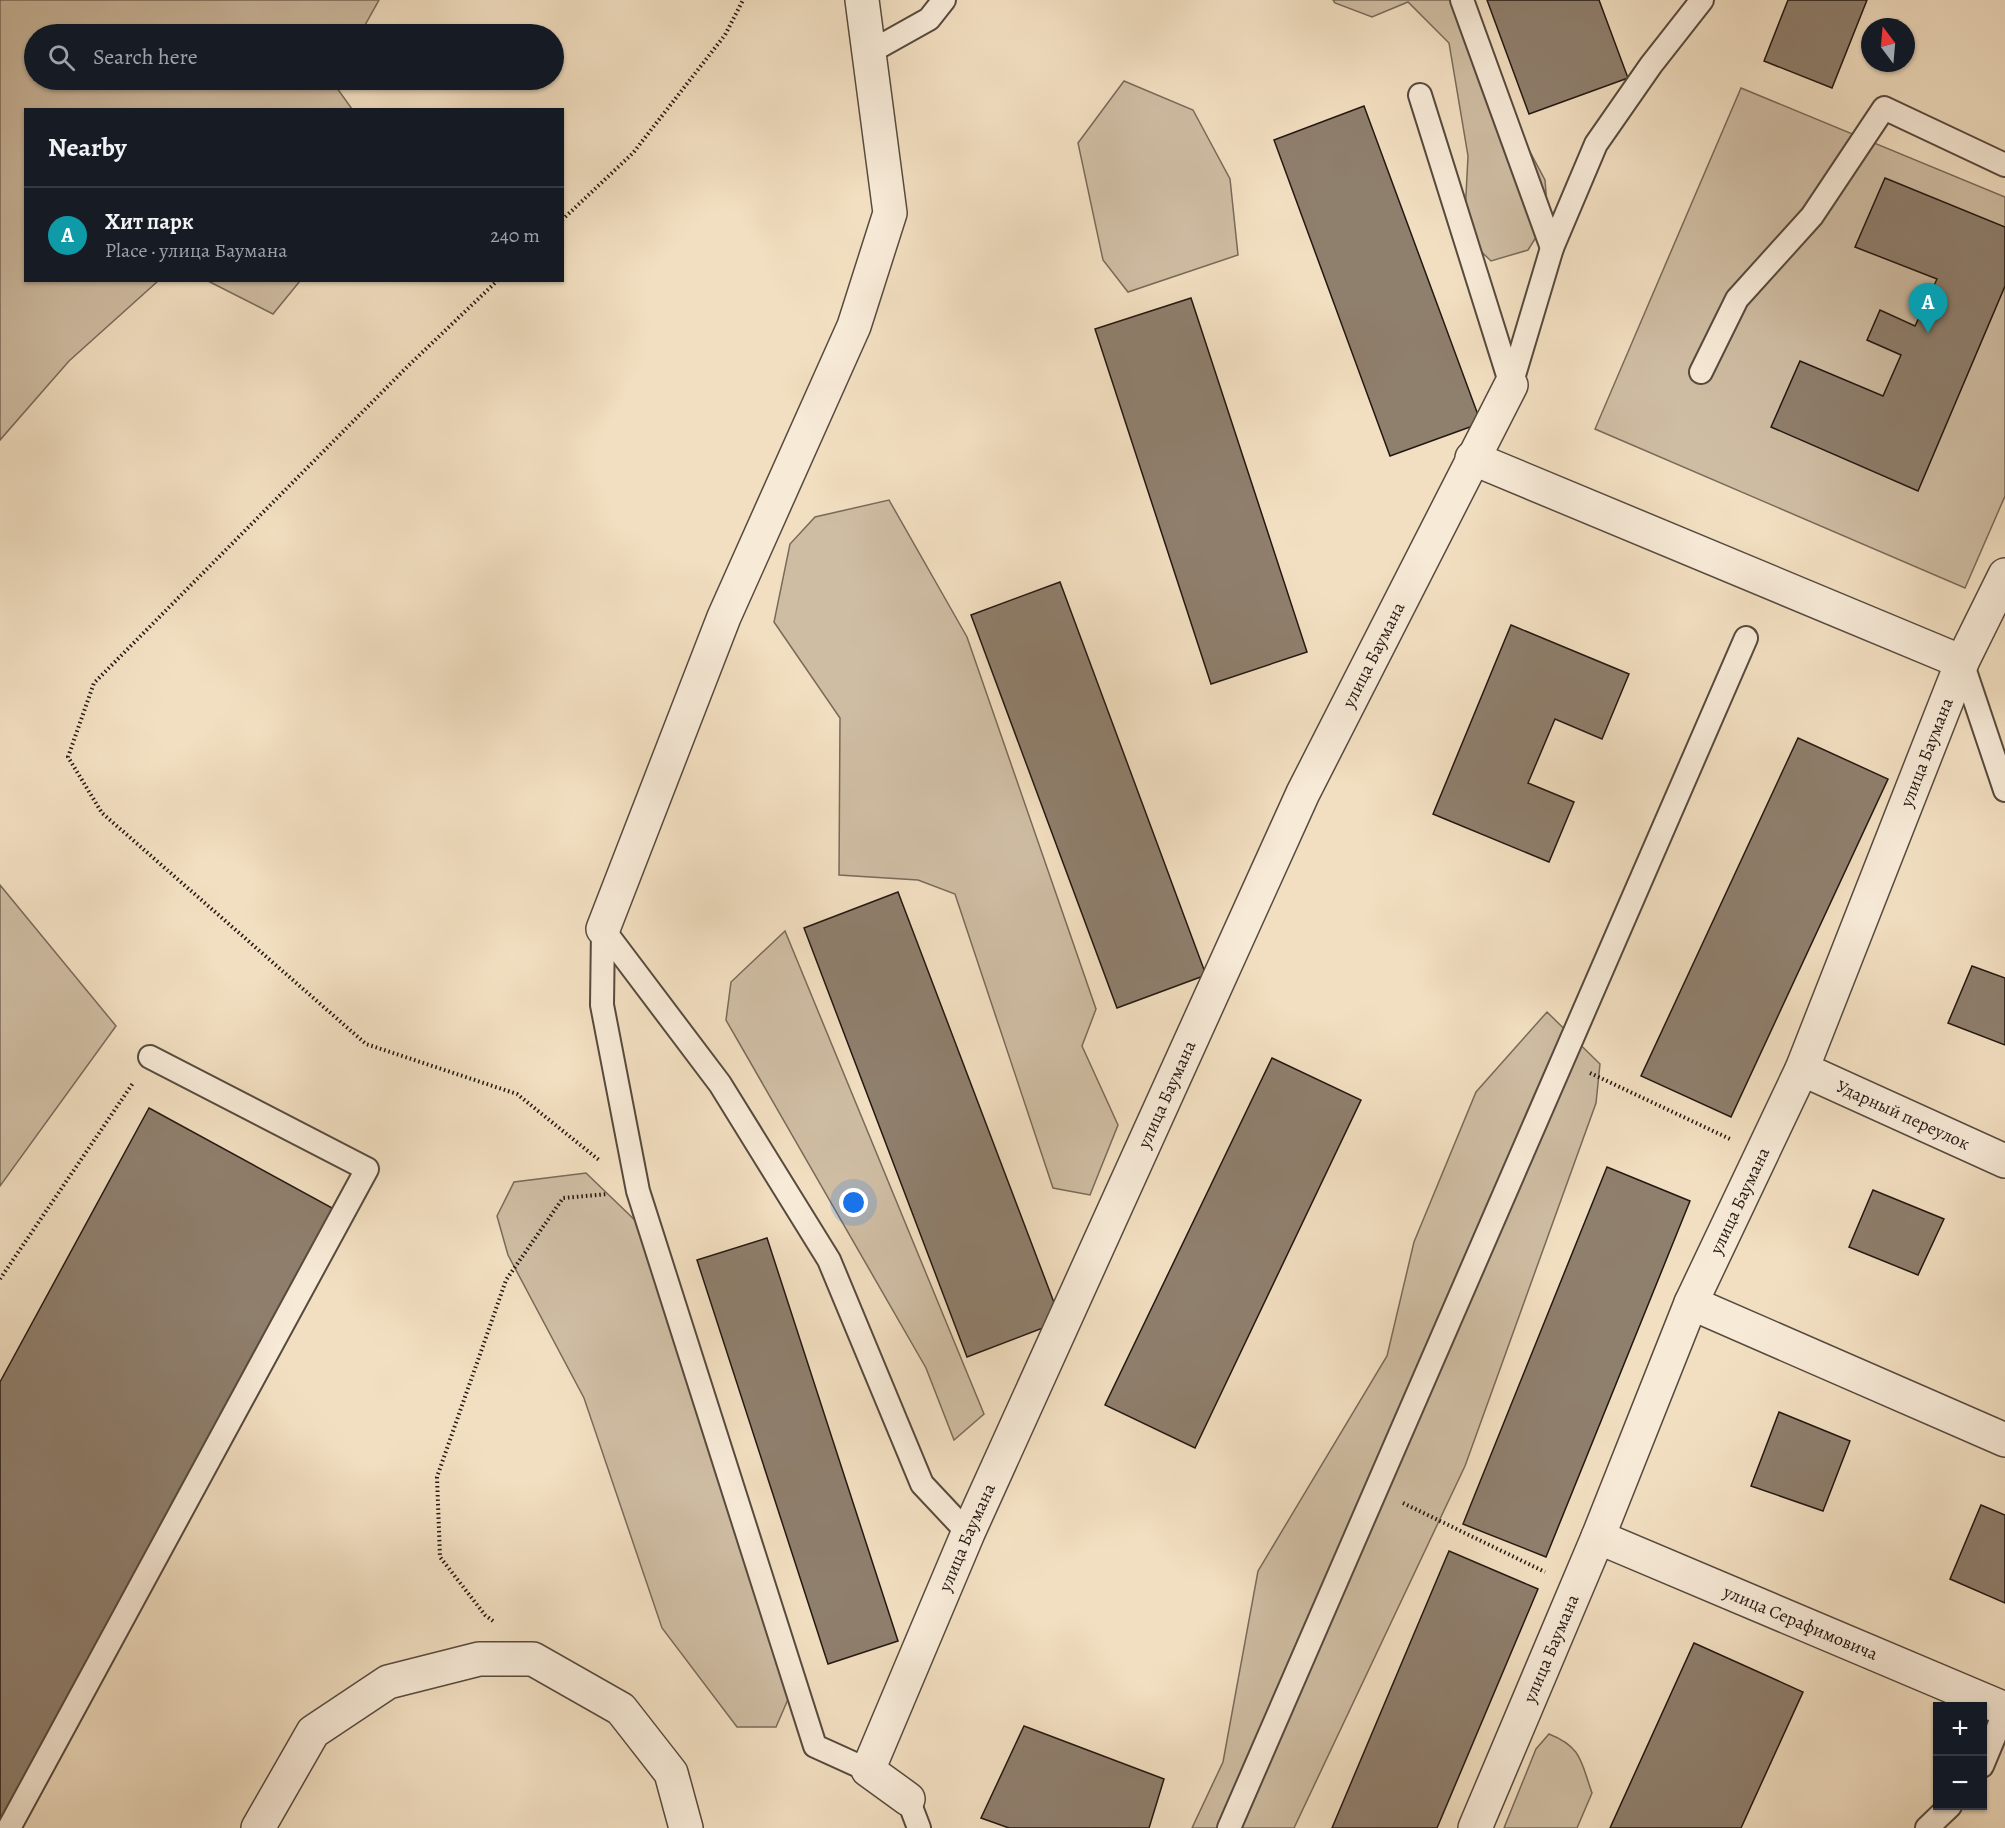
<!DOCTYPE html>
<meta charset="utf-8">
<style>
:root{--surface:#171b24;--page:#20242c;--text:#f1f3f6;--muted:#9ea1a6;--line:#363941;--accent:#d93025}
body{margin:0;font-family:Alegreya,serif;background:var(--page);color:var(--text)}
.controls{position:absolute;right:18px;bottom:18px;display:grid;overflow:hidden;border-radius:0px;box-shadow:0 2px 4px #0004}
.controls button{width:54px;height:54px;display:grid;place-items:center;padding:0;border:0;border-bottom:2px solid var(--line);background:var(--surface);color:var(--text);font:30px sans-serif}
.compass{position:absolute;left:1861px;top:18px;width:54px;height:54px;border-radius:50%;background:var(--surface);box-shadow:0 2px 4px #0004;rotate:344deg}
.you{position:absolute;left:854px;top:1203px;width:21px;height:21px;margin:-15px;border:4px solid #fff;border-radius:50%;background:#1a73e8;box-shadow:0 0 0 9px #1a73e833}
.badge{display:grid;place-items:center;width:39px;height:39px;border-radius:50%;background:var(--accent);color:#fff;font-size:20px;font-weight:700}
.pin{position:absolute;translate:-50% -50px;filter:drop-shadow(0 2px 3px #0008)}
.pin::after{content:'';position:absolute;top:32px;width:21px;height:18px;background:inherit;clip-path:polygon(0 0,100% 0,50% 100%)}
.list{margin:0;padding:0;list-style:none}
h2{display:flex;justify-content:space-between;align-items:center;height:78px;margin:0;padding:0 24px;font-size:26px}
h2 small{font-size:20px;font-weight:400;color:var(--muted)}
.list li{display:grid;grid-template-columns:39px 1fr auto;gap:18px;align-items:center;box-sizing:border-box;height:96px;padding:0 24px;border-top:2px solid var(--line)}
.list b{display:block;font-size:22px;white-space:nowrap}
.list p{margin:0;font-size:20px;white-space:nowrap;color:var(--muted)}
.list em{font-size:20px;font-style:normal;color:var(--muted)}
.icon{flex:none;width:33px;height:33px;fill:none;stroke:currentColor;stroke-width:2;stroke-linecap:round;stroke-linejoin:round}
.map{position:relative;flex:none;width:2005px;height:1828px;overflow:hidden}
.search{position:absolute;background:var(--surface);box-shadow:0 2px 4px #0004;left:24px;top:24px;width:540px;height:66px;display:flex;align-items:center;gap:15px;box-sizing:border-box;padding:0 21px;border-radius:33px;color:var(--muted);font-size:22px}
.panel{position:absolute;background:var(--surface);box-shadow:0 2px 4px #0004;left:24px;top:108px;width:540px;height:174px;border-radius:0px}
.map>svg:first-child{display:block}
.green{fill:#cfbda3;stroke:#796a5a;stroke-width:1.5}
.building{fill:#8f7f6d;stroke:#231812;stroke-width:1.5}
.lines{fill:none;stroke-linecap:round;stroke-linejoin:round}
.service-casing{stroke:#574a3e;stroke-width:26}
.pedestrian-casing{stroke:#574a3e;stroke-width:36}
.minor-casing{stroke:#574a3e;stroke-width:36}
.path{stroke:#231812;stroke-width:4;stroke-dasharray:1.5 3;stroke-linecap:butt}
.service{stroke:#f7ead7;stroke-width:22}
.pedestrian{stroke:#f7ead7;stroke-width:33}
.minor{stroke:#f7ead7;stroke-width:33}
.labels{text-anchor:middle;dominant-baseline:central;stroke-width:5;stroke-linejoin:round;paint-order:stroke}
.street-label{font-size:18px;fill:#231812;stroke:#f7ead7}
</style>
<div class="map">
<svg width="2005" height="1828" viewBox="0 0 2005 1828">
<rect width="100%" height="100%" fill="#f2dfc1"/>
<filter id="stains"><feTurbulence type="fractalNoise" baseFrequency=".00333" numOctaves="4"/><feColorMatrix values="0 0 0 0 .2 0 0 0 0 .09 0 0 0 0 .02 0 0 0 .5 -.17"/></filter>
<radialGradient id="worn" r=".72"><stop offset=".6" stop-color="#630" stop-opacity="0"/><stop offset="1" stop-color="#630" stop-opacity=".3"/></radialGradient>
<g class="green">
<path d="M0 0H379L360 34H34V80H336L334 84 352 109 26 110V280L158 281 69 361 0 440Z"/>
<path d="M1333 0H1458L1473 45 1545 180 1548 218 1528 250 1491 261 1464 235 1468 156 1449 43 1408 2 1372 17 1335 3Z"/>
<path d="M1124 81 1193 110 1230 179 1238 255 1128 292 1103 260 1078 143Z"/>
<path d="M1741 88 2005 197V496L1965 588 1595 429Z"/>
<path d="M208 281H300L273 314Z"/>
<path d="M889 500 967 637 1096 1009 1082 1046 1118 1125 1090 1195 1053 1188 955 894 918 880 839 875 840 718 774 622 790 544 815 517Z"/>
<path d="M0 885 116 1026 0 1186Z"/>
<path d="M785 931 984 1414 954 1440 926 1368 726 1020 731 982Z"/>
<path d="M1547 1012 1600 1064 1596 1103 1465 1466 1294 1828H1192L1223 1762 1258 1571 1387 1356 1414 1242 1476 1092Z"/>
<path d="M586 1173 643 1228 789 1697 776 1727H737L662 1628 584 1398 508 1255 497 1216 514 1182Z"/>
<path d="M1549 1734C1582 1747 1581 1762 1592 1793L1577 1828H1504L1536 1749Z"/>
</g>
<g class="building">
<path d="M1487 0H1599L1628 78 1529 114Z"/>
<path d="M1788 0H1867L1832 88 1764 61Z"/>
<path d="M1364 106 1481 423 1390 456 1274 140Z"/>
<path d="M1885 178 2005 227V286L1918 491 1771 427 1800 361 1883 396 1901 355 1867 340 1880 310 1915 326 1937 279 1855 247Z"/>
<path d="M1191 298 1307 652 1211 684 1095 329Z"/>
<path d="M1060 582 1206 975 1117 1008 971 615Z"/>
<path d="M1511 625 1629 674 1602 739 1555 719 1528 783 1574 802 1549 862 1433 814Z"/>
<path d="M1798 738 1888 779 1731 1117 1641 1076Z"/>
<path d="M898 892 1061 1321 967 1357 804 928Z"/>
<path d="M1972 966 2005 978V1045L1948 1023Z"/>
<path d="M1272 1058 1361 1100 1195 1448 1105 1405Z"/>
<path d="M149 1108 334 1209 0 1822V1382Z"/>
<path d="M1607 1167 1690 1201 1546 1557 1463 1524Z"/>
<path d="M1873 1190 1944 1219 1918 1275 1849 1247Z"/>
<path d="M767 1238 898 1641 828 1664 697 1260Z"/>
<path d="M1779 1412 1850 1441 1823 1511 1751 1486Z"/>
<path d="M1981 1505 2005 1515V1603L1950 1579Z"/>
<path d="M1449 1551 1538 1589 1437 1828H1332Z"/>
<path d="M1694 1643 1803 1692 1741 1828H1610Z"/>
<path d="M1024 1726 1164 1779 1149 1828H1009L981 1818Z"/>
</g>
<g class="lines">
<defs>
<g id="service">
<path d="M1462 0 1552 248"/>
<path d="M870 52 929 19 944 0"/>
<path d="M1420 95 1511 385"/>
<path d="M1701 372 1737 299 1812 216 1884 108 2005 165"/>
<path d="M1511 385 1552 248 1596 144 1651 65 1702 0"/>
<path d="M1962 662 2005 790"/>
<path d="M603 929 602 1005 638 1191 815 1746 868 1770"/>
<path d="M603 929 720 1084 829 1260 922 1484 968 1533"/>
<path d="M1982 1766 2005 1711"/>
<path d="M908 1799 919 1828"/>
<path d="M9 1828 367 1169 150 1057"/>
<path d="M1229 1828 1746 638"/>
<path d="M1927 1828 1950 1806"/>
</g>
<path id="pedestrian" d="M258 1828 313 1732 388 1682 479 1659H533L621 1709 671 1773 686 1828"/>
<g id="minor">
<path d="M1472 458 1962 662"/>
<path d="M603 929 724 617 854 326 890 213 862 0"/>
<path id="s1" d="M1802 1069 2005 1161"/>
<path d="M1691 1303 2005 1440"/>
<path id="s2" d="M1598 1537 2005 1709"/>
<path id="s3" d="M908 1799 868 1770 968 1533 1303 793 1511 385"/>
<path id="s4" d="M1475 1828 1598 1537 1691 1303 1802 1069 1962 662 2005 575"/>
</g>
</defs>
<use href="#service" class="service-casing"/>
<use href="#pedestrian" class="pedestrian-casing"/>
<use href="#minor" class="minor-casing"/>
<g class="path">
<path d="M562 220 633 153 725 35 743 0"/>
<path d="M498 280 407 367 94 683 68 757 102 813 366 1044 517 1094 599 1160"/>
<path d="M1590 1073 1730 1139"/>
<path d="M0 1279 133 1083"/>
<path d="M1403 1503 1545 1572"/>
<path d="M493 1621 485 1615 440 1557 437 1477 506 1280 563 1198 608 1194"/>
</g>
<use href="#service" class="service"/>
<use href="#pedestrian" class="pedestrian"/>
<use href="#minor" class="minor"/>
</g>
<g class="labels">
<g class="street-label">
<text stroke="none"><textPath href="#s3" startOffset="1274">улица Баумана</textPath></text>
<text stroke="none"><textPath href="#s4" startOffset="1167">улица Баумана</textPath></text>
<text stroke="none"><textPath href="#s3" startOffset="788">улица Баумана</textPath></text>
<text stroke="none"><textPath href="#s1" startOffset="111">Ударный переулок</textPath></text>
<text stroke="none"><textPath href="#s4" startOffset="681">улица Баумана</textPath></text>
<text stroke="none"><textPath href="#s3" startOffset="302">улица Баумана</textPath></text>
<text stroke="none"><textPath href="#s2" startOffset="220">улица Серафимовича</textPath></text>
<text stroke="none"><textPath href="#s4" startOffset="195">улица Баумана</textPath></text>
</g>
</g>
<rect width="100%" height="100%" filter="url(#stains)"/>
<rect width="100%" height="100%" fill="url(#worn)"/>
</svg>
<div class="controls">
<button>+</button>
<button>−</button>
</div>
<svg class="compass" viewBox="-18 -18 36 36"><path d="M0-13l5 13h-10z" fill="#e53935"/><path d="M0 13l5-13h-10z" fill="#9ea1a6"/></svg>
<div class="you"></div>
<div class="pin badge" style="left:1928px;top:333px;background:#0f9aa8">A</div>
<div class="search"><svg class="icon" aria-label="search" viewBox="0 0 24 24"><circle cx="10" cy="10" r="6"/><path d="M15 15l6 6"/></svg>Search here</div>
<section class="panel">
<h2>Nearby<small></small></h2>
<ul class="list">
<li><span class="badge" style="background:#0f9aa8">A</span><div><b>Хит парк</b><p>Place · улица Баумана</p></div><em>240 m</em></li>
</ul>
</section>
</div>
